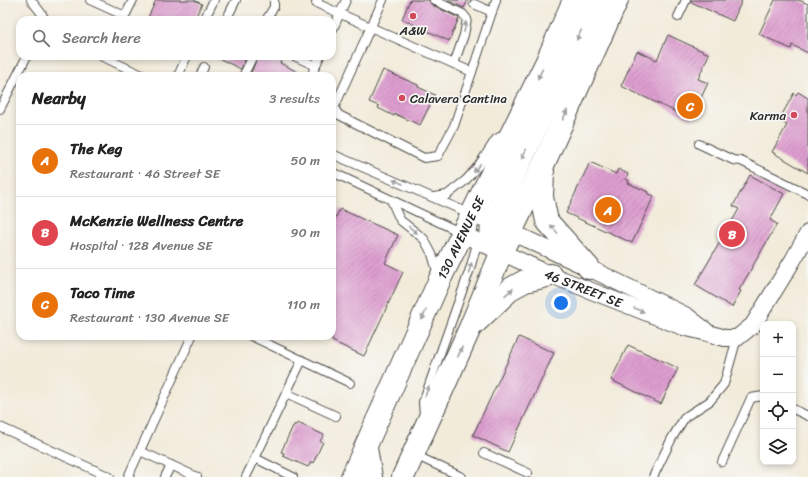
<!DOCTYPE html>
<meta charset="utf-8">
<style>
:root{--surface:#fff;--page:#f2f2f2;--text:#222;--muted:#767676;--line:#e0e0e0;--accent:#d93025}
body{margin:0;font-family:Sriracha,sans-serif;background:var(--page);color:var(--text)}
.controls{position:absolute;right:12px;bottom:12px;display:grid;overflow:hidden;border-radius:8px;box-shadow:0 2px 6px #0003}
.controls button{width:36px;height:36px;display:grid;place-items:center;padding:0;border:0;border-bottom:1px solid var(--line);background:var(--surface);color:var(--text);font:20px sans-serif}
.you{position:absolute;left:561px;top:303px;width:14px;height:14px;margin:-10px;border:3px solid #fff;border-radius:50%;background:#1a73e8;box-shadow:0 0 0 6px #1a73e833}
.badge{display:grid;place-items:center;width:26px;height:26px;border-radius:50%;background:var(--accent);color:#fff;font-size:13px;font-weight:700}
.pin{position:absolute;translate:-50% -50%;border:2px solid #fff;box-shadow:0 1px 4px #0006}
.list{margin:0;padding:0;list-style:none}
h2{display:flex;justify-content:space-between;align-items:center;height:52px;margin:0;padding:0 16px;font-size:17px}
h2 small{font-size:13px;font-weight:400;color:var(--muted)}
.list li{display:grid;grid-template-columns:26px 1fr auto;gap:12px;align-items:center;box-sizing:border-box;height:72px;padding:0 16px;border-top:1px solid var(--line)}
.list b{display:block;font-size:15px;white-space:nowrap}
.list p{margin:0;font-size:13px;white-space:nowrap;color:var(--muted)}
.list em{font-size:13px;font-style:normal;color:var(--muted)}
.icon{flex:none;width:22px;height:22px;fill:none;stroke:currentColor;stroke-width:2;stroke-linecap:round;stroke-linejoin:round}
.map{position:relative;flex:none;width:808px;height:477px;overflow:hidden}
.search{position:absolute;background:var(--surface);box-shadow:0 2px 6px #0003;left:16px;top:16px;width:320px;height:44px;display:flex;align-items:center;gap:10px;box-sizing:border-box;padding:0 14px;border-radius:12px;color:var(--muted);font-size:15px}
.panel{position:absolute;background:var(--surface);box-shadow:0 2px 6px #0003;left:16px;top:72px;width:320px;height:268px;border-radius:12px}
.map>svg:first-child{display:block}
.building{fill:url(#building-hatch)}
.lines{fill:none;stroke-linecap:round;stroke-linejoin:round}
.service-casing{stroke:#494845;stroke-width:10}
.minor-casing{stroke:#494845;stroke-width:18}
.secondary-casing{stroke:#494845;stroke-width:24}
.service{stroke:#fff;stroke-width:8}
.minor{stroke:#fff;stroke-width:16}
.secondary{stroke:#fff;stroke-width:22}
.oneway{fill:#a0a0a0}
.poi-dot{fill:#d1495b;stroke:#f6f6f2;stroke-width:1.5}
.labels{text-anchor:middle;dominant-baseline:central;stroke-width:3.5;stroke-linejoin:round;paint-order:stroke}
.poi-label{font-size:13px;fill:#2b2b2b;stroke:#f6f6f2}
.street-label{font-size:13px;fill:#2b2b2b;stroke:#f6f6f2}
</style>
<div class="map">
<svg width="808" height="477" viewBox="0 0 808 477">
<defs>
<pattern id="building-hatch" width="6" height="6" patternUnits="userSpaceOnUse"><rect width="6" height="6" fill="#de9ed0"/><path d="M-1 1l2-2M0 6l6-6M5 7l2-2" fill="none" stroke="#b481a9"/></pattern>
</defs>
<rect width="100%" height="100%" fill="#f6f6f2"/>
<filter id="ink" filterUnits="userSpaceOnUse"><feTurbulence type="fractalNoise" baseFrequency=".025" numOctaves="2"/><feDisplacementMap in="SourceGraphic" scale="8" xChannelSelector="R" yChannelSelector="G"/><feConvolveMatrix kernelMatrix="1 2 1 2 8 2 1 2 1" color-interpolation-filters="sRGB"/></filter>
<filter id="wash" filterUnits="userSpaceOnUse"><feTurbulence type="fractalNoise" baseFrequency=".012" numOctaves="4" result="noise"/><feDisplacementMap in="SourceGraphic" scale="16" xChannelSelector="R" yChannelSelector="G"/><feGaussianBlur stdDeviation="0.9" result="paint"/><feColorMatrix in="noise" values="0 0 0 0 0 0 0 0 0 0 0 0 0 0 0 0 0 1.4 0 .05"/><feComposite in="paint" operator="in"/></filter>
<g filter="url(#wash)">
<rect width="100%" height="100%" fill="#f2ebda"/>
<g id="blocks">
<g class="building">
<path d="M156 0H194L202 4 194 20H147Z"/>
<path d="M410 0H429L432 5 459 18 449 41 402 19Z"/>
<path d="M447 0H468L464 8Z"/>
<path d="M691 0H742L733 21 691 2Z"/>
<path d="M775 0H799L808 4V53L792 45 791 49 759 34Z"/>
<path d="M668 35 709 54 698 79 708 83 691 119 621 86 637 51 657 60Z"/>
<path d="M214 56H247L241 69Z"/>
<path d="M258 56H284L280 63 306 76H256L251 73Z"/>
<path d="M383 70 418 85V87L435 95 420 125 395 114 394 116 378 108 379 106 369 102Z"/>
<path d="M798 92 808 98V173L772 152 787 125 779 120 794 93 796 95Z"/>
<path d="M590 162 616 174 618 169 628 174 626 179 629 181 628 183 648 192 647 193 654 196 632 243 566 213Z"/>
<path d="M750 175 784 194 770 220 777 224 739 290 741 291 732 307 695 285 739 209 733 206Z"/>
<path d="M340 209 398 235 385 263 403 272 364 356 332 341V225Z"/>
<path d="M519 337 554 353 508 452 473 435Z"/>
<path d="M628 345 678 368 661 404 611 380Z"/>
<path d="M298 423 324 435 320 441 323 442 313 463 311 462 308 467 283 456 284 453 281 452 293 426H294L295 424 297 425Z"/>
</g>
</g>
</g>
<g filter="url(#ink)">
<use href="#blocks" fill-opacity="0" stroke="#494845" stroke-width="1"/>
<g class="lines">
<defs>
<g id="service">
<path d="M31 0 42 14 45 20"/>
<path d="M90 0 125 16"/>
<path d="M318 0 316 3 472 72"/>
<path d="M383 0 334 108 339 115 424 158 438 156 454 126 496 0"/>
<path d="M434 0 463 14 467 19 464 35 454 64"/>
<path d="M474 4 492 12"/>
<path d="M678 17 686 0"/>
<path d="M123 20 133 0"/>
<path d="M204 20 214 0"/>
<path d="M226 20 236 0"/>
<path d="M266 20 274 7V0"/>
<path d="M332 31 346 0"/>
<path d="M101 56 144 76"/>
<path d="M294 56 316 66"/>
<path d="M178 76 187 56"/>
<path d="M200 76 204 67"/>
<path d="M243 76 253 56"/>
<path d="M311 76 320 56"/>
<path d="M0 109 27 56"/>
<path d="M699 144 733 160 741 161 808 194"/>
<path d="M332 154 471 214"/>
<path d="M332 172 462 233"/>
<path d="M434 197 447 195 466 180 479 165 496 139 505 134"/>
<path d="M391 200 400 220 424 239 432 254 438 274"/>
<path d="M251 336 350 383"/>
<path d="M286 393 336 416"/>
<path d="M793 409 808 416"/>
<path d="M424 415 423 402 470 269 478 240"/>
<path d="M0 427 110 477"/>
<path d="M140 451 197 477"/>
<path d="M484 453 528 473"/>
<path d="M415 455 462 477"/>
<path d="M255 458 293 477"/>
<path d="M722 462 751 398 763 396"/>
<path d="M128 477 192 336"/>
<path d="M165 477 171 465"/>
<path d="M246 477 302 360"/>
<path d="M653 477 672 438 685 417 710 401 724 384 737 338"/>
</g>
<g id="minor">
<path d="M472 214 589 268 687 316 705 330"/>
<path id="s1" d="M462 234 551 275 683 327 708 333 725 338H737L753 325 793 260 808 233"/>
</g>
<g id="secondary">
<path d="M543 172 542 197 547 221 589 268"/>
<path d="M502 251 491 238 492 223 595 0"/>
<path d="M475 323 512 288 525 281 551 275"/>
<path d="M366 448 371 477"/>
<path id="s2" d="M352 477 440 279 547 61 574 0"/>
<path d="M403 477 470 328 502 251 544 163 617 0"/>
</g>
</defs>
<use href="#service" class="service-casing"/>
<use href="#minor" class="minor-casing"/>
<use href="#secondary" class="secondary-casing"/>
<use href="#service" class="service"/>
<use href="#minor" class="minor"/>
<use href="#secondary" class="secondary"/>
</g>
<defs><path id="oneway-solid" d="M-6-.8H1V-3.2L6.5 0L1 3.2V.8H-6Z"/></defs>
<g class="oneway">
<use href="#oneway-solid" transform="translate(465 27) rotate(-80)"/>
<use href="#oneway-solid" transform="translate(579 35) rotate(115)"/>
<use href="#oneway-solid" transform="translate(540 74) rotate(116)"/>
<use href="#oneway-solid" transform="translate(565 115) rotate(-66)"/>
<use href="#oneway-solid" transform="translate(524 154) rotate(115)"/>
<use href="#oneway-solid" transform="translate(477 168) rotate(129)"/>
<use href="#oneway-solid" transform="translate(398 182) rotate(-157)"/>
<use href="#oneway-solid" transform="translate(554 229) rotate(-132)"/>
<use href="#oneway-solid" transform="translate(413 230) rotate(39)"/>
<use href="#oneway-solid" transform="translate(470 268) rotate(-73)"/>
<use href="#oneway-solid" transform="translate(509 292) rotate(-41)"/>
<use href="#oneway-solid" transform="translate(639 310) rotate(22)"/>
<use href="#oneway-solid" transform="translate(424 315) rotate(114)"/>
<use href="#oneway-solid" transform="translate(460 352) rotate(-66)"/>
<use href="#oneway-solid" transform="translate(427 391) rotate(-70)"/>
</g>
</g>
<g class="poi-dot">
<circle cx="413" cy="16" r="4"/>
<circle cx="402" cy="98" r="4"/>
<circle cx="794" cy="115" r="4"/>
</g>
<g class="labels">
<g class="poi-label">
<text x="413" y="30">A&amp;W</text>
<text x="410" y="98" text-anchor="start">Calavera Cantina</text>
<text x="786" y="115" text-anchor="end">Karma</text>
</g>
<g class="street-label">
<text stroke="none"><textPath href="#s2" startOffset="263">130 AVENUE SE</textPath></text>
<text stroke="none"><textPath href="#s1" startOffset="133">46 STREET SE</textPath></text>
</g>
</g>
</svg>
<div class="controls">
<button>+</button>
<button>−</button>
<button><svg class="icon" aria-label="locate" viewBox="0 0 24 24"><circle cx="12" cy="12" r="6"/><path d="M12 2v4M12 18v4M2 12h4M18 12h4"/></svg></button>
<button><svg class="icon" aria-label="layers" viewBox="0 0 24 24"><path d="M12 4l9 5-9 5-9-5zM3 14l9 5 9-5"/></svg></button>
</div>
<div class="you"></div>
<div class="pin badge" style="left:608px;top:210px;background:#e8710a">A</div>
<div class="pin badge" style="left:732px;top:234px;background:#e0444e">B</div>
<div class="pin badge" style="left:690px;top:106px;background:#e8710a">C</div>
<div class="search"><svg class="icon" aria-label="search" viewBox="0 0 24 24"><circle cx="10" cy="10" r="6"/><path d="M15 15l6 6"/></svg>Search here</div>
<section class="panel">
<h2>Nearby<small>3 results</small></h2>
<ul class="list">
<li><span class="badge" style="background:#e8710a">A</span><div><b>The Keg</b><p>Restaurant · 46 Street SE</p></div><em>50 m</em></li>
<li><span class="badge" style="background:#e0444e">B</span><div><b>McKenzie Wellness Centre</b><p>Hospital · 128 Avenue SE</p></div><em>90 m</em></li>
<li><span class="badge" style="background:#e8710a">C</span><div><b>Taco Time</b><p>Restaurant · 130 Avenue SE</p></div><em>110 m</em></li>
</ul>
</section>
</div>
